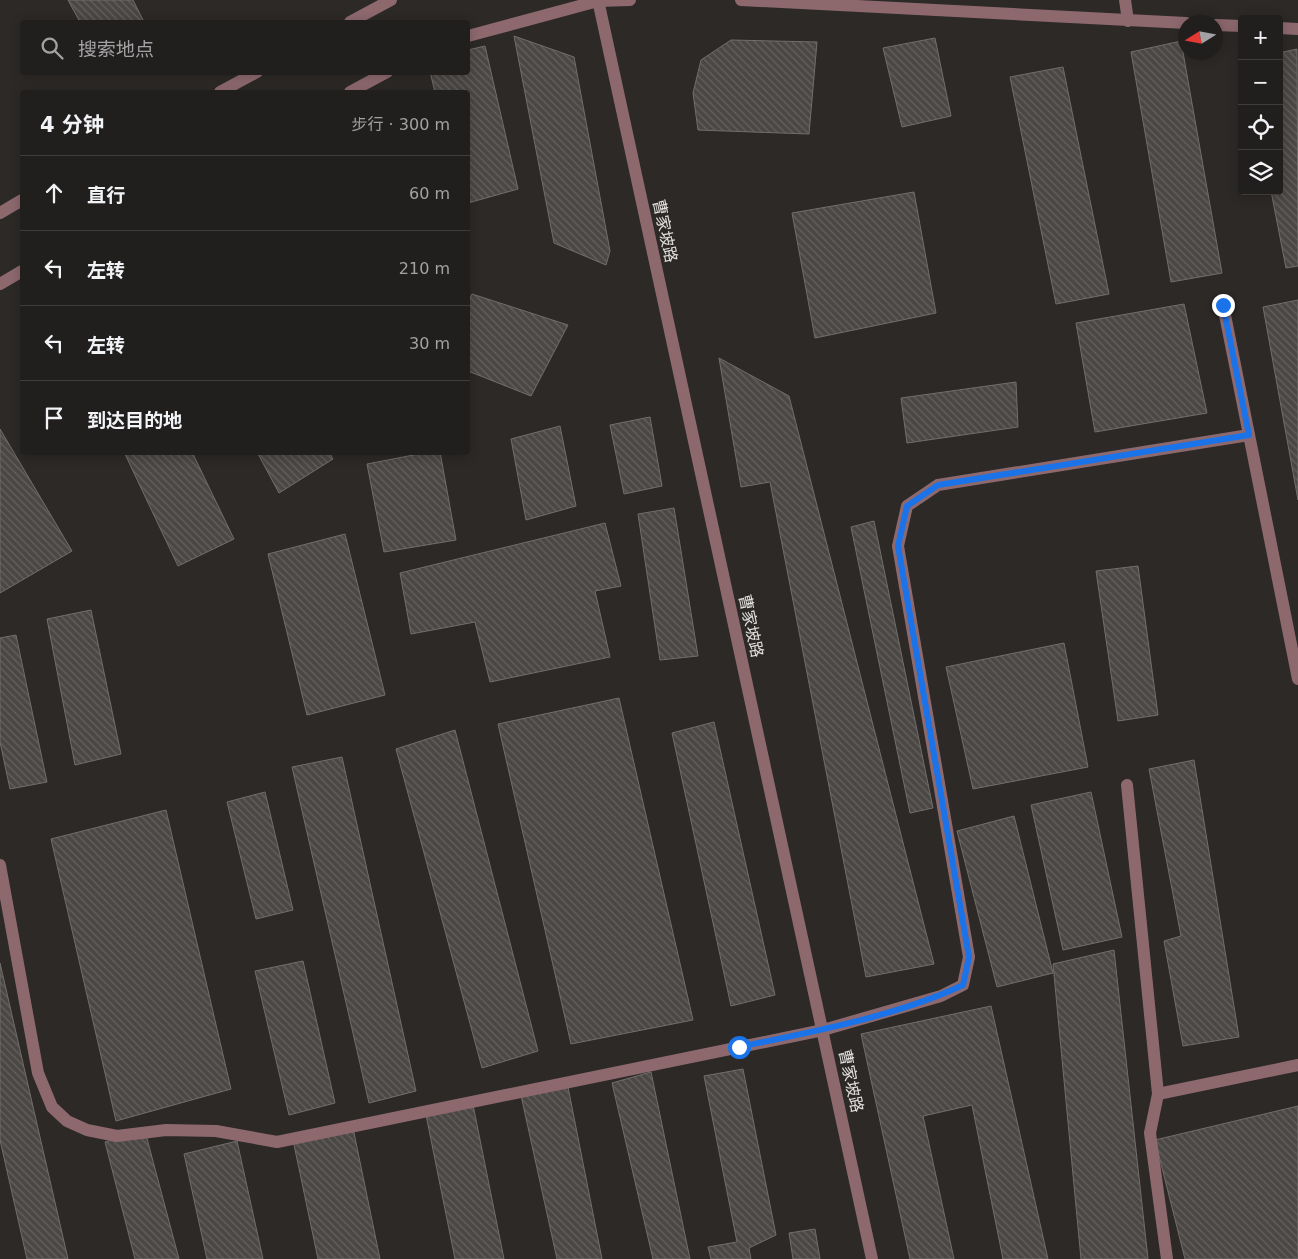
<!DOCTYPE html>
<html lang="zh">
<meta charset="utf-8">
<style>
:root{--surface:#211f1d;--page:#2d2c2a;--text:#f1f3f6;--muted:#a2a2a4;--line:#3e3d3b}
body{margin:0;font-family:"DejaVu Sans","Noto Sans SC",sans-serif;background:var(--page);color:var(--text)}
.controls{position:absolute;right:15px;top:15px;display:grid;overflow:hidden;border-radius:5px;box-shadow:0 2px 12px #0003}
.controls button{width:45px;height:45px;display:grid;place-items:center;padding:0;border:0;border-bottom:1px solid var(--line);background:var(--surface);color:var(--text);font:25px sans-serif}
.compass{position:absolute;left:1178px;top:15px;width:45px;height:45px;border-radius:50%;background:var(--surface);box-shadow:0 2px 12px #0003;rotate:259deg}
.stop{position:absolute;width:15px;height:15px;margin:-11px;border:4px solid #1a73e8;border-radius:50%;background:#fff}
.stop.end{background:#1a73e8;border-color:#fff;box-shadow:0 1px 5px #0008}
.list{margin:0;padding:0;list-style:none}
h2{display:flex;justify-content:space-between;align-items:center;height:65px;margin:0;padding:0 20px;font-size:21px}
h2 small{font-size:16px;font-weight:400;color:var(--muted)}
.list li{display:grid;grid-template-columns:32px 1fr auto;gap:15px;align-items:center;box-sizing:border-box;height:75px;padding:0 20px;border-top:1px solid var(--line)}
.list b{display:block;font-size:19px;white-space:nowrap}
.list em{font-size:16px;font-style:normal;color:var(--muted)}
.icon{flex:none;width:28px;height:28px;fill:none;stroke:currentColor;stroke-width:2;stroke-linecap:round;stroke-linejoin:round}
.map{position:relative;flex:none;width:1298px;height:1259px;overflow:hidden}
.search{position:absolute;background:var(--surface);box-shadow:0 2px 12px #0003;left:20px;top:20px;width:450px;height:55px;display:flex;align-items:center;gap:12px;box-sizing:border-box;padding:0 18px;border-radius:5px;color:var(--muted);font-size:19px}
.panel{position:absolute;background:var(--surface);box-shadow:0 2px 12px #0003;left:20px;top:90px;width:450px;height:365px;border-radius:5px}
.map>svg:first-child{display:block}
.building{fill:url(#building-back-hatch);stroke:#716e6c}
.lines{fill:none;stroke-linecap:round;stroke-linejoin:round}
.minor{stroke:#8d696e;stroke-width:12}
.route{stroke:#1a73e8;stroke-width:6}
.labels{text-anchor:middle;dominant-baseline:central;stroke-width:4;stroke-linejoin:round;paint-order:stroke}
.street-label{font-size:16px;fill:#e1e0de;stroke:#2c2927}
</style>
<div class="map">
<svg width="1298" height="1259" viewBox="0 0 1298 1259">
<defs>
<pattern id="building-back-hatch" width="6" height="6" patternUnits="userSpaceOnUse" patternTransform="scale(1.25)"><rect width="6" height="6" fill="#4a4745"/><path d="M-1 5l2 2M0 0l6 6M5-1l2 2" fill="none" stroke="#64615f"/></pattern>
</defs>
<rect width="100%" height="100%" fill="#2c2927"/>
<g class="building">
<path d="M68 0H133L144 22H80Z"/>
<path d="M514 36 574 57 610 251 606 265 554 243Z"/>
<path d="M935 38 951 116 902 127 883 48Z"/>
<path d="M731 40 817 42 809 134 698 130 693 93 701 60Z"/>
<path d="M1181 41 1222 273 1171 282 1131 52Z"/>
<path d="M485 46 518 189 468 203V92H435L430 72H468V50Z"/>
<path d="M1297 49 1298 266 1286 268 1271 191H1279V53Z"/>
<path d="M1063 67 1109 294 1056 304 1010 77Z"/>
<path d="M914 192 936 313 815 338 792 213Z"/>
<path d="M472 294 568 325 531 396 468 371V302Z"/>
<path d="M1298 300V500L1263 307Z"/>
<path d="M1184 304 1207 413 1095 432 1076 323Z"/>
<path d="M719 358 789 396 934 964 866 977 770 482 741 487Z"/>
<path d="M1016 382 1018 427 907 443 901 398Z"/>
<path d="M650 417 662 486 624 494 610 425Z"/>
<path d="M560 426 576 506 526 520 511 439Z"/>
<path d="M0 429 72 551 0 593Z"/>
<path d="M124 452H192L234 539 178 566Z"/>
<path d="M257 452H329L333 459 279 493Z"/>
<path d="M429 452H440L456 540 384 552 367 464Z"/>
<path d="M674 508 698 656 660 660 638 514Z"/>
<path d="M874 521 933 808 910 813 851 527Z"/>
<path d="M605 523 621 586 595 591 610 657 490 682 475 622 411 634 400 573Z"/>
<path d="M345 534 385 695 307 715 268 554Z"/>
<path d="M1138 566 1158 715 1118 721 1096 571Z"/>
<path d="M91 610 121 754 75 765 47 619Z"/>
<path d="M16 635 47 782 10 789 0 742V638Z"/>
<path d="M1064 643 1088 767 973 789 946 667Z"/>
<path d="M619 698 693 1020 571 1044 498 724Z"/>
<path d="M714 722 775 995 731 1006 672 733Z"/>
<path d="M455 730 538 1051 482 1068 396 749Z"/>
<path d="M342 757 416 1091 369 1103 292 767Z"/>
<path d="M1194 760 1239 1037 1183 1046 1164 941 1181 936 1149 769Z"/>
<path d="M265 792 293 910 256 919 227 802Z"/>
<path d="M1091 792 1122 937 1063 950 1031 805Z"/>
<path d="M166 810 231 1089 116 1121 51 839Z"/>
<path d="M1014 816 1053 973 997 987 957 831Z"/>
<path d="M1114 950 1148 1259H1081L1053 964Z"/>
<path d="M303 961 335 1103 289 1115 255 971Z"/>
<path d="M0 963 68 1259H27L0 1140Z"/>
<path d="M991 1006 1048 1259H1003L972 1105 923 1116 954 1259H910L861 1034Z"/>
<path d="M743 1069 776 1235 749 1248 751 1259H711L708 1247 737 1242 704 1076Z"/>
<path d="M651 1072 690 1259H653L612 1083Z"/>
<path d="M567 1082 602 1259H557L520 1091Z"/>
<path d="M472 1100 504 1259H455L425 1110Z"/>
<path d="M1298 1106V1259H1185L1155 1140Z"/>
<path d="M353 1128 380 1259H318L293 1140Z"/>
<path d="M145 1131 179 1259H135L105 1142Z"/>
<path d="M237 1141 263 1259H207L184 1154Z"/>
<path d="M815 1229 820 1259H793L789 1233Z"/>
</g>
<g class="lines">
<g class="minor">
<path d="M598 0 872 1259"/>
<path d="M741 0 1186 23"/>
<path d="M1125 0 1128 21"/>
<path d="M350 22 391 0"/>
<path d="M1216 25 1242 26"/>
<path d="M1279 28 1298 29"/>
<path d="M468 36 598 1 630 0"/>
<path d="M220 92 257 72"/>
<path d="M350 92 387 72"/>
<path d="M0 213 22 200"/>
<path d="M0 284 22 271"/>
<path d="M1223 305 1298 679"/>
<path d="M1127 785 1158 1094 1150 1133 1167 1259"/>
<path d="M0 865 38 1073 52 1107 67 1121 87 1130 117 1136 166 1130 216 1131 277 1142 823 1030 941 996 963 985 969 957 898 546 907 506 938 485 1249 435"/>
<path d="M1158 1094 1298 1065"/>
</g>
</g>
<g class="lines">
<path class="route" d="M739 1047C811 1032 897 1016 963 985L969 957 898 546 907 506 938 485 1249 435 1223 305"/>
</g>
<g class="labels">
<g class="street-label">
<text transform="translate(665 231) rotate(78)">曹家坡路</text>
<text transform="translate(751 626) rotate(78)">曹家坡路</text>
<text transform="translate(851 1081) rotate(78)">曹家坡路</text>
</g>
</g>
</svg>
<div class="controls">
<button>+</button>
<button>−</button>
<button><svg class="icon" aria-label="locate" viewBox="0 0 24 24"><circle cx="12" cy="12" r="6"/><path d="M12 2v4M12 18v4M2 12h4M18 12h4"/></svg></button>
<button><svg class="icon" aria-label="layers" viewBox="0 0 24 24"><path d="M12 4l9 5-9 5-9-5zM3 14l9 5 9-5"/></svg></button>
</div>
<svg class="compass" viewBox="-18 -18 36 36"><path d="M0-13l5 13h-10z" fill="#e53935"/><path d="M0 13l5-13h-10z" fill="#a2a2a4"/></svg>
<div class="stop" style="left:739px;top:1047px"></div>
<div class="stop end" style="left:1223px;top:305px"></div>
<div class="search"><svg class="icon" aria-label="search" viewBox="0 0 24 24"><circle cx="10" cy="10" r="6"/><path d="M15 15l6 6"/></svg>搜索地点</div>
<section class="panel">
<h2>4 分钟<small>步行 · 300 m</small></h2>
<ul class="list">
<li><svg class="icon" aria-label="ahead" viewBox="0 0 24 24"><path d="M12 20V5M6 11l6-6 6 6"/></svg><div><b>直行</b></div><em>60 m</em></li>
<li><svg class="icon" aria-label="left" viewBox="0 0 24 24"><path d="M17 20v-9H6M10 6l-5 5 5 5"/></svg><div><b>左转</b></div><em>210 m</em></li>
<li><svg class="icon" aria-label="left" viewBox="0 0 24 24"><path d="M17 20v-9H6M10 6l-5 5 5 5"/></svg><div><b>左转</b></div><em>30 m</em></li>
<li><svg class="icon" aria-label="arrive" viewBox="0 0 24 24"><path d="M6 21V4h12l-3 4 3 4H6"/></svg><div><b>到达目的地</b></div></li>
</ul>
</section>
</div>
